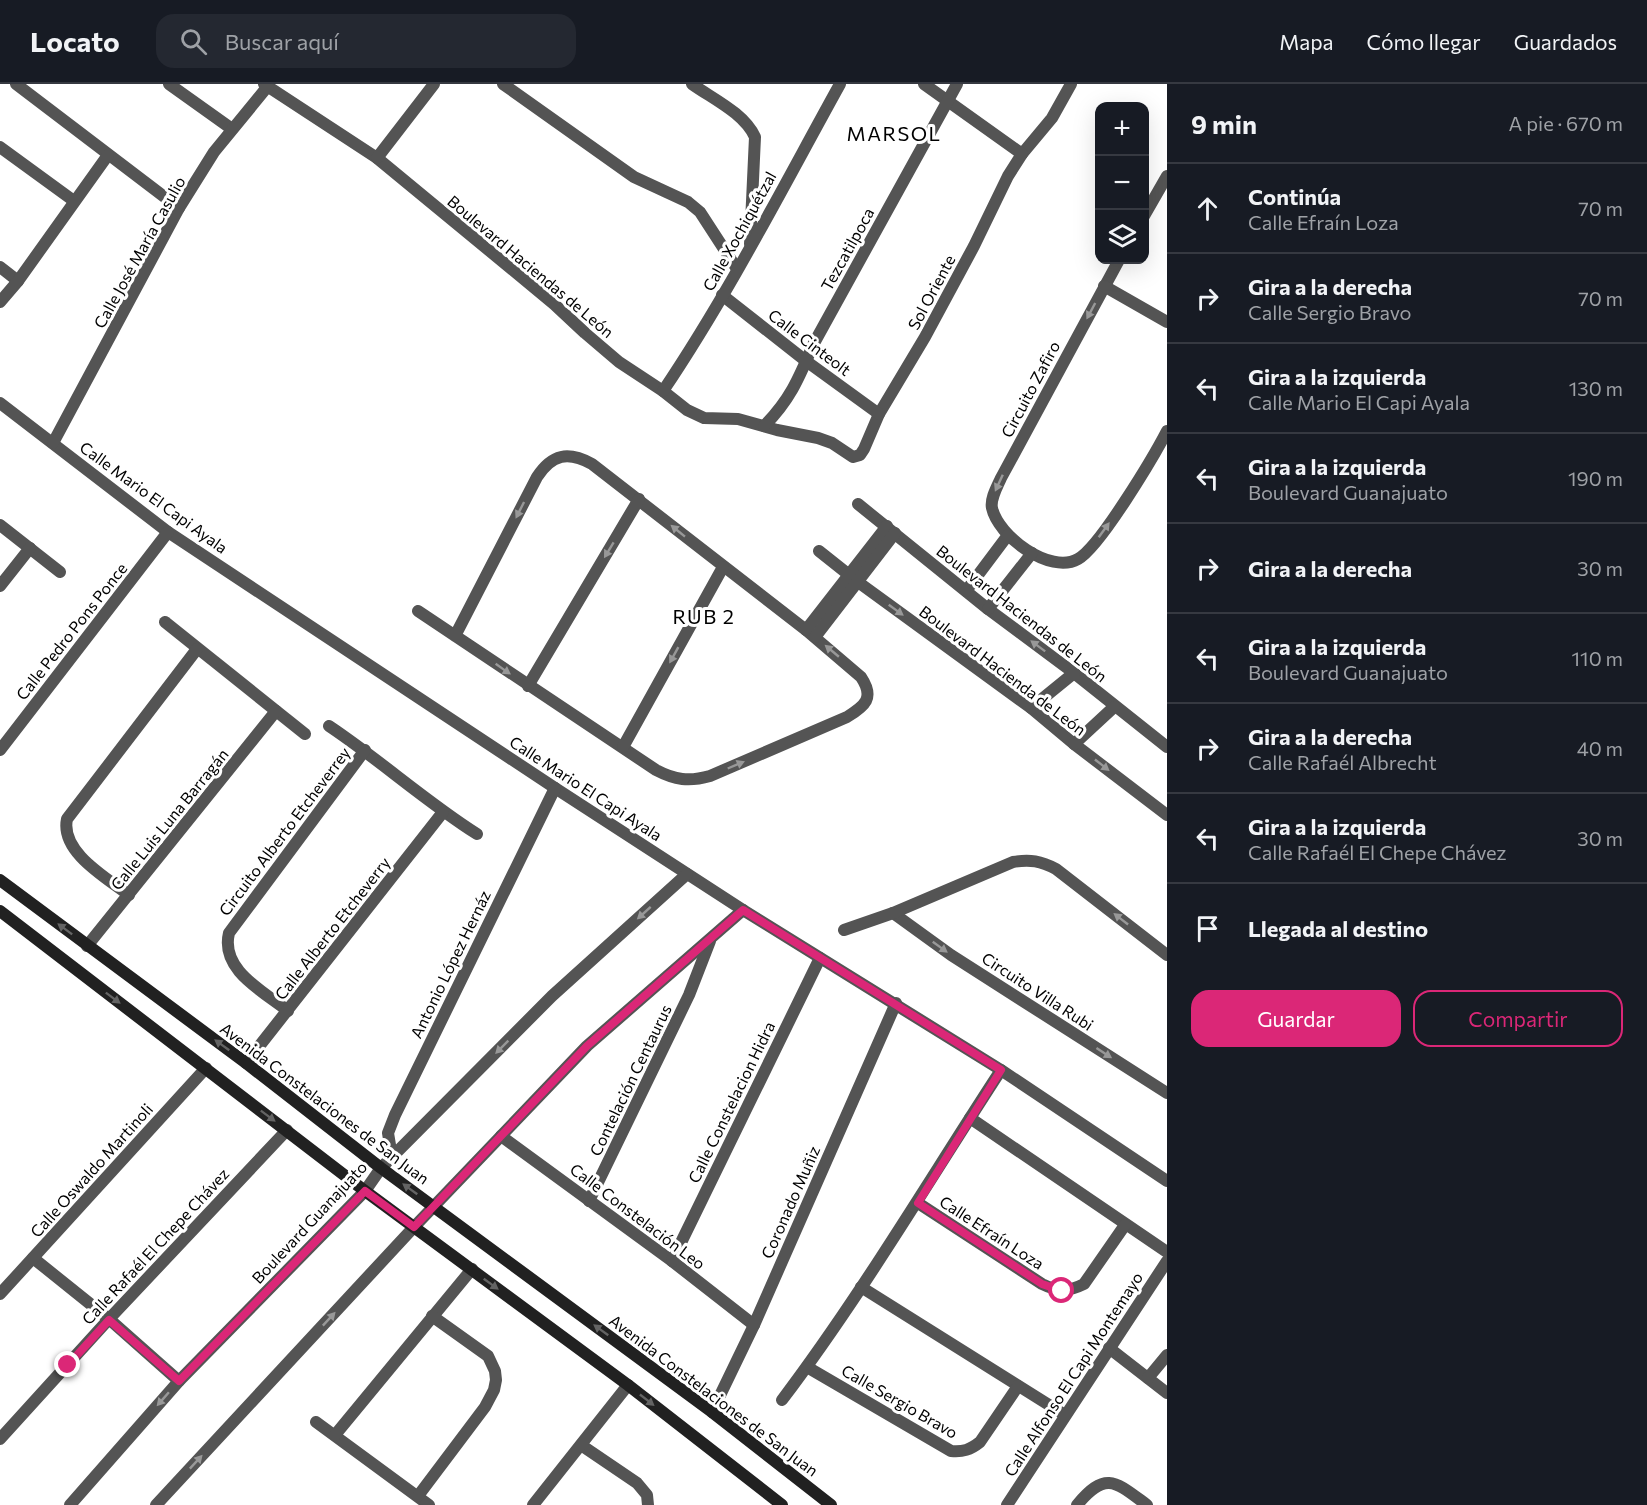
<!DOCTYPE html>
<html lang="es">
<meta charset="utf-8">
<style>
:root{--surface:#171b24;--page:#242831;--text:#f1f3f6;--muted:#9ea1a6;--line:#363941;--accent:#db2777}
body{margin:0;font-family:Commissioner,sans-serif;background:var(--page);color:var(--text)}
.controls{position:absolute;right:18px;top:18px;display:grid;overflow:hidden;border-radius:12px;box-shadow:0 6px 24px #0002}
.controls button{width:54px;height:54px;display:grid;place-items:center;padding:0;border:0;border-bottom:2px solid var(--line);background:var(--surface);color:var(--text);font:30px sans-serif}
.stop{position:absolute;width:18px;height:18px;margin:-14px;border:4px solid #db2777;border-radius:50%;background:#fff}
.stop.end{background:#db2777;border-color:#fff;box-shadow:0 2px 6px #0008}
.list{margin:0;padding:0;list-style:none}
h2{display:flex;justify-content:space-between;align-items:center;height:78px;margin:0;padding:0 24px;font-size:26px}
h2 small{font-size:20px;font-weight:400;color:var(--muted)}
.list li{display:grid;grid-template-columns:39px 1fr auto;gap:18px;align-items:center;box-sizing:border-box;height:90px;padding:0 24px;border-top:2px solid var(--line)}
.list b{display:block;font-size:22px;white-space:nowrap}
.list p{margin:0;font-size:20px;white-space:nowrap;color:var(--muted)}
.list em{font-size:20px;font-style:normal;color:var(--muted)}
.actions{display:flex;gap:12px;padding:18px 24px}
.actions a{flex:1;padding:14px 0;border:2px solid var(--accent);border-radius:18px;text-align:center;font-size:21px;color:var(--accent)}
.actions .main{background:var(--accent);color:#fff}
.icon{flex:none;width:33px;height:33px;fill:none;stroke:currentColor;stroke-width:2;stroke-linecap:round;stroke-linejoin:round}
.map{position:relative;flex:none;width:1167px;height:1421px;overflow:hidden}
header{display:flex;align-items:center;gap:36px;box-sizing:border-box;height:84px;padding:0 30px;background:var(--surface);border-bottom:2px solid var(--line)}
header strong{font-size:28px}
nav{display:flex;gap:33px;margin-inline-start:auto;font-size:21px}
.search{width:420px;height:54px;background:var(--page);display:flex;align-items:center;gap:15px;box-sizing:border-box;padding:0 21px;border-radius:18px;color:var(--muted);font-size:22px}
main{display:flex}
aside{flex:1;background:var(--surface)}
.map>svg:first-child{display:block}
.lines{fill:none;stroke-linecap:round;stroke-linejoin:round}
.street{stroke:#545454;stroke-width:12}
.secondary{stroke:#212121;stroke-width:12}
.oneway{fill:#989898}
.oneway2{fill:#646464}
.route{stroke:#db2777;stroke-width:8}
.labels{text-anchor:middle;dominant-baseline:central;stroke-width:6;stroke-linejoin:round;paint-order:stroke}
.street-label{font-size:16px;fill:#000;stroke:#fff}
.quarter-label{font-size:20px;letter-spacing:1.5px;fill:#000;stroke:#fff}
</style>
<header>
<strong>Locato</strong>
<div class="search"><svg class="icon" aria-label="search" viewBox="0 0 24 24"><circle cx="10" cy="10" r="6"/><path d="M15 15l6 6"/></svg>Buscar aquí</div>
<nav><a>Mapa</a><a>Cómo llegar</a><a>Guardados</a></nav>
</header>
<main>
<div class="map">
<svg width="1167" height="1421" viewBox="0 0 1167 1421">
<rect width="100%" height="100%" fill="#fff"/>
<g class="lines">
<g class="street">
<path d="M16 0 179 124"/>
<path d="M169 0 232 45"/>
<path d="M264 0 377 74 554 220 585 249 619 278 663 307 687 326 704 334 738 335 777 346 818 354 832 359 853 373 860 371 864 365 879 330 925 253 974 162 1008 92 1022 70 1052 34 1071 0"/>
<path d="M503 0 634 93 688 118 700 128 737 185"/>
<path d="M692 0C713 15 744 29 755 53L750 160"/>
<path d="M924 0 1022 70"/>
<path d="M0 63 74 117"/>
<path d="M377 74 434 0"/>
<path d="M1144 132 1167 92"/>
<path d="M1119 176 1001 394C997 403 990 415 992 424 998 452 1050 491 1078 475 1100 463 1154 372 1167 347"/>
<path d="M0 183 18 197"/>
<path d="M1104 202 1167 238"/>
<path d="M722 211 806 277 879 330"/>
<path d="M0 218 18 197 108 71"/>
<path d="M663 307C729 209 783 103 840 0"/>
<path d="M0 319 168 448 555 704 743 826 1001 986 1167 1097"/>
<path d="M764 342C790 316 799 294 813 261L957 0"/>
<path d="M53 359 179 124 214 68 268 2"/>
<path d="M858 420 988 525 1074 589 1167 663"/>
<path d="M0 441 60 488"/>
<path d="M819 467 858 498 1031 624 1074 660 1167 731"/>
<path d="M0 502 30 464"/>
<path d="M966 507 1008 451"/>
<path d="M988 525 1032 469"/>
<path d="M418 527 656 686C675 696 689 698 710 692L847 633C865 622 875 614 861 593L806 546 592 380C568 367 552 370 537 393L455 552"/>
<path d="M165 538 305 650"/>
<path d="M806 546 887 442"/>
<path d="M815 553 895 449"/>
<path d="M528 602 639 415"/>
<path d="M1031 624 1074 589"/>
<path d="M329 642C380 676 425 717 477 750"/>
<path d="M1074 660 1114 623"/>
<path d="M623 663 723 483"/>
<path d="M0 666 168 448"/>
<path d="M129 811C107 794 60 768 67 735L197 565"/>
<path d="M893 829 951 871 1167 1009"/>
<path d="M844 846 893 829 1013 778C1030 775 1041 777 1056 785L1167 871"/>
<path d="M87 862 276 627"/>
<path d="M288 927C263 907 220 886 229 849L365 666"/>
<path d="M246 979 443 728"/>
<path d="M970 1034 1167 1168"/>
<path d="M501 1052 672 1177 754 1241"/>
<path d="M392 1073 388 1049 395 1031 555 704"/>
<path d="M589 1117 689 911 710 857"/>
<path d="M918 1119 1042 1200C1058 1208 1068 1208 1084 1200L1125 1141"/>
<path d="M33 1174 109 1235 179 1297"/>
<path d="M672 1177 820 874"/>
<path d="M861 1203 1065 1331"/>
<path d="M0 1210 206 984"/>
<path d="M1109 1264 1167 1309"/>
<path d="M807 1283 951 1367C963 1368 970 1366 980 1358L1018 1302"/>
<path d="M1148 1294 1167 1271"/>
<path d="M782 1316C862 1210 929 1096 1001 986"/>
<path d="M712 1328 754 1241 896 919"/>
<path d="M316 1338 429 1421"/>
<path d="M335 1351 472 1185"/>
<path d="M0 1355 109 1235 287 1046"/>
<path d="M581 1361 637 1399 647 1411 648 1421"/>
<path d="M418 1412 485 1323 494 1306 496 1296 495 1287 488 1272 432 1232"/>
<path d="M70 1421 179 1297 365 1107 381 1084 552 912 687 790"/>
<path d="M156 1421 414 1143 587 962 743 826"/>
<path d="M533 1421 628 1301"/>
<path d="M1007 1421 1167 1177"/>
<path d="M1077 1421C1106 1386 1116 1398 1147 1421"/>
</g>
<g class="secondary">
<path d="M0 796 246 979 381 1084 712 1328 831 1421"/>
<path d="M0 827 365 1107 628 1301 782 1421"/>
</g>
</g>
<defs><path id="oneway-solid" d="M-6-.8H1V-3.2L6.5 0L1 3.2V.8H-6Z" transform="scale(1.5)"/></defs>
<g class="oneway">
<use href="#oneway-solid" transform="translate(1091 227) rotate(118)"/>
<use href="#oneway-solid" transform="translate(999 399) rotate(115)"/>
<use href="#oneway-solid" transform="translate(520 426) rotate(117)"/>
<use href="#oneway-solid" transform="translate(1104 446) rotate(-54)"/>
<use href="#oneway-solid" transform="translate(678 447) rotate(-141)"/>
<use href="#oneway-solid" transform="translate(609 466) rotate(121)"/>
<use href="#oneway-solid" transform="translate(896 526) rotate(36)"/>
<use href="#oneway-solid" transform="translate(1038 562) rotate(-143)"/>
<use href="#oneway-solid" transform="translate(832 567) rotate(-140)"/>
<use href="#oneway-solid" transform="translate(674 571) rotate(119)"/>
<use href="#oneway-solid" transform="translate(503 585) rotate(35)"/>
<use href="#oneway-solid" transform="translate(736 681) rotate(-23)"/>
<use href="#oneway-solid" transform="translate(1102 681) rotate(38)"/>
<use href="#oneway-solid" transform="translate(644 829) rotate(138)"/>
<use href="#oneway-solid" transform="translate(1121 835) rotate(-142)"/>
<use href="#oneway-solid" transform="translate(940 863) rotate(36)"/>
<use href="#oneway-solid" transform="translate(502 963) rotate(135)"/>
<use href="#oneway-solid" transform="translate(1104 969) rotate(33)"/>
<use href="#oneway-solid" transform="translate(329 1235) rotate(-47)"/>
<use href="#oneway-solid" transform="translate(163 1315) rotate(131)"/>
<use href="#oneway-solid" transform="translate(196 1378) rotate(-47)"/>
</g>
<g class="oneway2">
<use href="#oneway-solid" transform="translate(65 845) rotate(-143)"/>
<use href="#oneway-solid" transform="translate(113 914) rotate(37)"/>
<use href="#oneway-solid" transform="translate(222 961) rotate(-144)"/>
<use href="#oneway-solid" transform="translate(268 1032) rotate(37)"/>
<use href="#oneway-solid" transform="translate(410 1105) rotate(-144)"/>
<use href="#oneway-solid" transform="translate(491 1200) rotate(36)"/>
<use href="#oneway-solid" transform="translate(601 1246) rotate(-144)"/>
<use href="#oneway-solid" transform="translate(647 1316) rotate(38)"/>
</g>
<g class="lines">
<path class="route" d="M68 1281 109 1236 179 1297 365 1107 414 1143 587 962 743 826 1001 986 918 1119 1042 1200 1062 1207"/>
</g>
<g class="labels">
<g class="street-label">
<text transform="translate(739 147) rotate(-61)">Calle Xochiquétzal</text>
<text transform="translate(847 165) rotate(-61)">Tezcatilpoca</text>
<text transform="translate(139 168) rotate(-61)">Calle José María Casulio</text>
<text transform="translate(531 182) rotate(40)">Boulevard Haciendas de León</text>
<text transform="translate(931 208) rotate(-62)">Sol Oriente</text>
<text transform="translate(810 258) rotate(37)">Calle Cinteolt</text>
<text transform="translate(1030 305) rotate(-62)">Circuito Zafiro</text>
<text transform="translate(154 413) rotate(36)">Calle Mario El Capi Ayala</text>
<text transform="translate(1022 529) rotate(38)">Boulevard Haciendas de León</text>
<text transform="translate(71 547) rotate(-52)">Calle Pedro Pons Ponce</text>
<text transform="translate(1003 586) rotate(37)">Boulevard Hacienda de León</text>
<text transform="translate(586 704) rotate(33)">Calle Mario El Capi Ayala</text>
<text transform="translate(169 735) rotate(-51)">Calle Luis Luna Barragán</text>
<text transform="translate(284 747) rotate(-53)">Circuito Alberto Etcheverrey</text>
<text transform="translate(332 844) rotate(-52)">Calle Alberto Etcheverry</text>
<text transform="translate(450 880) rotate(-64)">Antonio López Hernáz</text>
<text transform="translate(1038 907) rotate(33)">Circuito Villa Rubi</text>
<text transform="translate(630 996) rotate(-64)">Contelación Centaurus</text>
<text transform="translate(731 1018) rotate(-64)">Calle Constelacion Hidra</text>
<text transform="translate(325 1019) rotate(37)">Avenida Constelaciones de San Juan</text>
<text transform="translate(91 1086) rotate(-48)">Calle Oswaldo Martinoli</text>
<text transform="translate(790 1118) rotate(-66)">Coronado Muñiz</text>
<text transform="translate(638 1132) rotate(37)">Calle Constelación Leo</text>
<text transform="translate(309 1138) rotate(-47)">Boulevard Guanajuato</text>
<text transform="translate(992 1148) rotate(33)">Calle Efraín Loza</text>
<text transform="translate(155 1162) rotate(-47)">Calle Rafaél El Chepe Chávez</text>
<text transform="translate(1073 1290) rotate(-57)">Calle Alfonso El Capi Montemayo</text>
<text transform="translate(714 1311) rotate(37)">Avenida Constelaciones de San Juan</text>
<text transform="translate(900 1317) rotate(30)">Calle Sergio Bravo</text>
</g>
<g class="quarter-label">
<text x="894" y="49">MARSOL</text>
<text x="704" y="532">RUB 2</text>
</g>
</g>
</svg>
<div class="controls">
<button>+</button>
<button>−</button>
<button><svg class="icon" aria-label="layers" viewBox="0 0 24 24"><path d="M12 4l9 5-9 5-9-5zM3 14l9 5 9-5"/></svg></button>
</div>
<div class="stop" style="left:1062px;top:1207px"></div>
<div class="stop end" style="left:68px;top:1281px"></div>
</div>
<aside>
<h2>9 min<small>A pie · 670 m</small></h2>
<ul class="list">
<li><svg class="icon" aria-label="ahead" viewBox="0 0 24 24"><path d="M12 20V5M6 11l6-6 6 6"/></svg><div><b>Continúa</b><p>Calle Efraín Loza</p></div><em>70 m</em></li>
<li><svg class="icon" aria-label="right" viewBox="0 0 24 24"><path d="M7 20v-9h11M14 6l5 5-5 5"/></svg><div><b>Gira a la derecha</b><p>Calle Sergio Bravo</p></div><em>70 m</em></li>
<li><svg class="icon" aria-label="left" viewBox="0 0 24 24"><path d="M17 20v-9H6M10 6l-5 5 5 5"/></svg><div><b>Gira a la izquierda</b><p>Calle Mario El Capi Ayala</p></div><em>130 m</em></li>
<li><svg class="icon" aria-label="left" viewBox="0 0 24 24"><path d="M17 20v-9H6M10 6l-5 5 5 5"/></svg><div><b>Gira a la izquierda</b><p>Boulevard Guanajuato</p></div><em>190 m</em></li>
<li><svg class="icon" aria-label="right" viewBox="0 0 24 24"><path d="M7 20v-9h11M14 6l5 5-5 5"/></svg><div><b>Gira a la derecha</b></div><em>30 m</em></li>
<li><svg class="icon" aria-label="left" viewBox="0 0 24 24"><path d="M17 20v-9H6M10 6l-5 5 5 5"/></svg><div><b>Gira a la izquierda</b><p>Boulevard Guanajuato</p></div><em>110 m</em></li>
<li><svg class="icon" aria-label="right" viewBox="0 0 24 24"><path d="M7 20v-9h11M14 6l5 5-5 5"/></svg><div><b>Gira a la derecha</b><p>Calle Rafaél Albrecht</p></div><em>40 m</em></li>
<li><svg class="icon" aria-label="left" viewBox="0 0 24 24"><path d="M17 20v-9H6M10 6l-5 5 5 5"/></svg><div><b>Gira a la izquierda</b><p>Calle Rafaél El Chepe Chávez</p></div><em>30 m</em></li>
<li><svg class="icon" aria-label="arrive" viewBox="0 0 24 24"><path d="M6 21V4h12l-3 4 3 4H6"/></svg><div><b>Llegada al destino</b></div></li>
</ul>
<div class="actions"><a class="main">Guardar</a><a>Compartir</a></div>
</aside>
</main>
